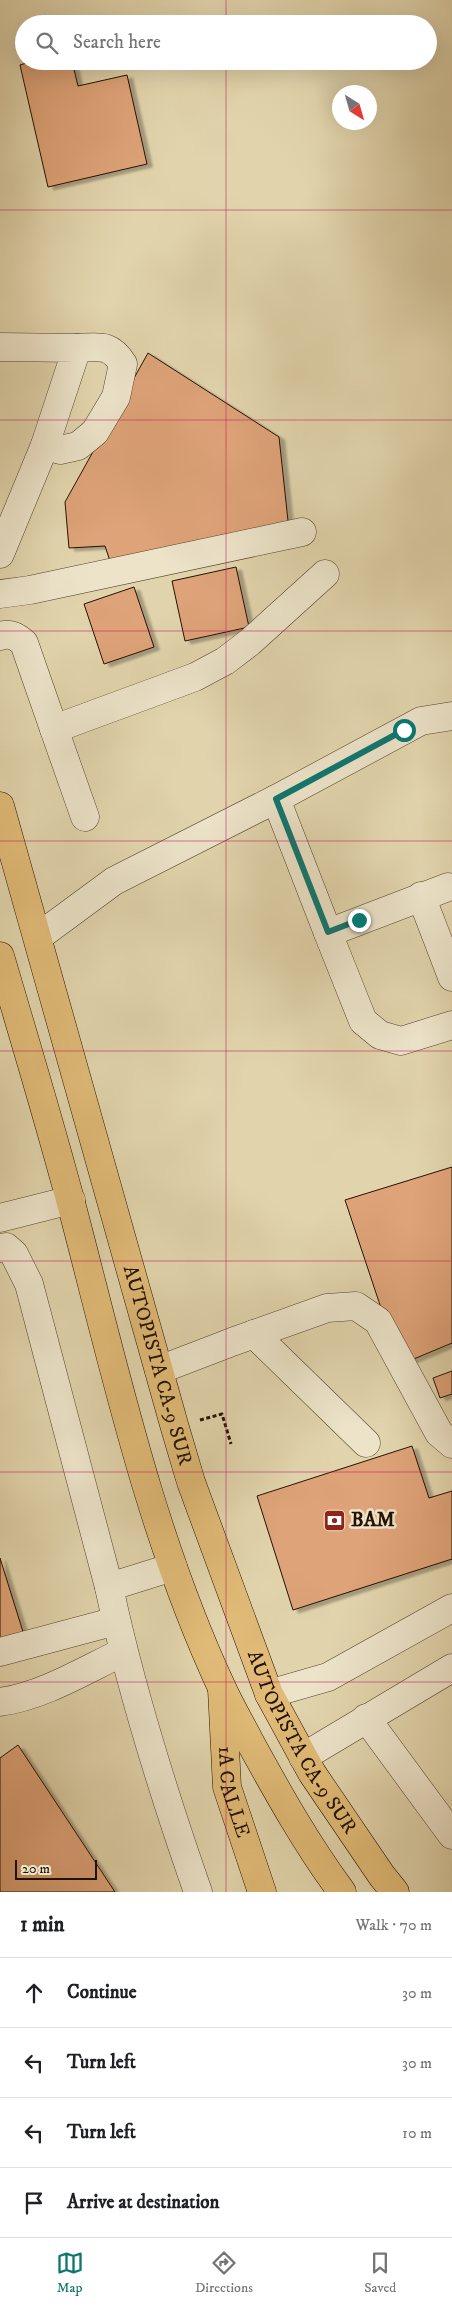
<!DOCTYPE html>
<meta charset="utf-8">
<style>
:root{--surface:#fff;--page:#f6f6f6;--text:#202124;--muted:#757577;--line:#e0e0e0;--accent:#0f766e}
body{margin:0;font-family:"IM FELL DW Pica",serif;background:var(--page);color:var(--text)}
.compass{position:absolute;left:332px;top:85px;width:45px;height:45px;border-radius:50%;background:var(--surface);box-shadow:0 5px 20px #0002;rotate:143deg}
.scale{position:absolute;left:15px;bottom:12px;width:82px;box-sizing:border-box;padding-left:5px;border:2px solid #231200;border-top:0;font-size:14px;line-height:18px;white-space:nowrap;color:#231200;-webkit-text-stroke:4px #ece3c9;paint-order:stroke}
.stop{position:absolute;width:15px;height:15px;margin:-11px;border:4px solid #0f766e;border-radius:50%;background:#fff}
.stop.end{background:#0f766e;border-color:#fff;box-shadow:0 1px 5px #0008}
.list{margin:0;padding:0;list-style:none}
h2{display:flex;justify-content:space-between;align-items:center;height:65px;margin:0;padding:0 20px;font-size:21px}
h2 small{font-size:16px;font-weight:400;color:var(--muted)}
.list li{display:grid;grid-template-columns:32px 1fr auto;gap:15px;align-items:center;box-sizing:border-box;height:70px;padding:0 20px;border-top:1px solid var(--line)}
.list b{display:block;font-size:19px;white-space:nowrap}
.list em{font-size:16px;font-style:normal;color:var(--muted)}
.icon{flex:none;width:28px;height:28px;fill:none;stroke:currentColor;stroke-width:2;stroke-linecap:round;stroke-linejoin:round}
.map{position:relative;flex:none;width:452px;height:1892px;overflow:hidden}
.search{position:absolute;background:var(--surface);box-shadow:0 5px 20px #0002;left:15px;right:15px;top:15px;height:55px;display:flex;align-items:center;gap:12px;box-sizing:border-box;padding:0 18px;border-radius:28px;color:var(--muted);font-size:19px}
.sheet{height:345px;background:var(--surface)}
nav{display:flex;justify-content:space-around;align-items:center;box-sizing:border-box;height:70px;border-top:1px solid var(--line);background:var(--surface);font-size:14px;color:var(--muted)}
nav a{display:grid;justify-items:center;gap:2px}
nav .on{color:var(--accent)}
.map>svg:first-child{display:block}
.building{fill:#dea378;stroke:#231200;filter:url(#shadow)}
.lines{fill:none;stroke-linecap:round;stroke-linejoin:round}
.minor-casing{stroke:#52422b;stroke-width:29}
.major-casing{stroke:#231200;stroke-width:29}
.highway-casing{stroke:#231200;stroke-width:29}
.path{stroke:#231200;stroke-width:3;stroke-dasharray:4 2.5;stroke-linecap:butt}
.minor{stroke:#ece3c9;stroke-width:28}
.major{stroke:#e0ba76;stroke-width:28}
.highway{stroke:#e0ba76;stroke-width:28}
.route{stroke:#0f766e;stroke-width:6}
.grid{fill:none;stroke:#c2185b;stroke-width:1;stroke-opacity:0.55}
.labels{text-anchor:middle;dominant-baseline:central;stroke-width:5;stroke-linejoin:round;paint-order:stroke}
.street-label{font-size:20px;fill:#231200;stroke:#ece3c9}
.poi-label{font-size:20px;font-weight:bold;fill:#231200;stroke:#ece3c9;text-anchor:start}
</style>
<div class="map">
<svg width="452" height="1892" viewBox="0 0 452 1892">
<defs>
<filter id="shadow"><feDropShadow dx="5.5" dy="3" stdDeviation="1" flood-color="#0004"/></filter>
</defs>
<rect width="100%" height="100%" fill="#e1d4ac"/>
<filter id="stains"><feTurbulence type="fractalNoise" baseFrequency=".004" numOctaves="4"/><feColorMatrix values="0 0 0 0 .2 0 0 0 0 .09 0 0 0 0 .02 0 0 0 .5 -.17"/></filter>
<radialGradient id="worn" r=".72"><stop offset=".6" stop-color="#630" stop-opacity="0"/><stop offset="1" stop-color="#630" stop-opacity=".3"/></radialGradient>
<g class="building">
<path d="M33 61H72L78 86 127 75 147 164 48 187 20 65Z"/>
<path d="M148 353 279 437 289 530 112 567 105 546 69 548 65 502Z"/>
<path d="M236 567 249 627 185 641 172 581Z"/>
<path d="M134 587 154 647 104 664 84 604Z"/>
<path d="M452 1167V1343L404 1363 380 1305 345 1200Z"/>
<path d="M452 1371V1394L440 1398 433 1378Z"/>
<path d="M412 1446 429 1498 452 1491V1559L293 1610 257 1496Z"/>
<path d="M0 1558 24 1635 0 1643Z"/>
<path d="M18 1745 115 1892H0V1758Z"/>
</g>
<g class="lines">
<defs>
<g id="minor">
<path d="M0 347 77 348 45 445 0 554"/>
<path d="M45 445 60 450 78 446 95 432 116 397 123 364C110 343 99 347 77 348"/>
<path d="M0 594 30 590 302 532"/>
<path d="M0 636C10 633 16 636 24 643L54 729"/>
<path d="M276 799 328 933 448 887"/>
<path d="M85 817 54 729 195 677 225 661 250 642 325 574"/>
<path d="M421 896 452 977"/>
<path d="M328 933 363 1021 380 1035 401 1041 452 1025"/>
<path d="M38 937 114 881 276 799 421 721 452 716"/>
<path d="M0 1218 71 1200"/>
<path d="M0 1248 6 1247 14 1254 29 1284 109 1587"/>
<path d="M254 1334 366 1443"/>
<path d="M159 1370 232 1342 327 1308 356 1306 378 1321 439 1433 452 1444"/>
<path d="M173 1567 109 1587C131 1691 163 1792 198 1892"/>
<path d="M0 1652 116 1621"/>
<path d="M269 1694 328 1677 452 1608"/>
<path d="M0 1702C43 1696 83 1671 123 1652"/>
<path d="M366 1718 452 1835"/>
<path d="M303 1757 452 1668"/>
</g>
<g id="major">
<path id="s1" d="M222 1689 227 1787 262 1892"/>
</g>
<g id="highway">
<path id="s2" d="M0 806 175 1428 191 1482 269 1694 312 1773 382 1876 395 1892"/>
<path d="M0 956C24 1038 49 1120 71 1203 114 1366 150 1534 222 1688 230 1706 241 1724 250 1742 278 1793 307 1845 342 1892"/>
</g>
</defs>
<use href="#minor" class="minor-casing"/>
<use href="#major" class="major-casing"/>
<use href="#highway" class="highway-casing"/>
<path class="path" d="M200 1420 222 1414 231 1444"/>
<use href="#minor" class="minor"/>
<use href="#major" class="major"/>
<use href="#highway" class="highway"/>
</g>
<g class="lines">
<path class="route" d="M359 920 328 932 276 799 404 730"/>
</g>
<path class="grid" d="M226 0V24M226 61V1892M0 210H452M0 420H452M0 631H452M0 841H452M0 1051H452M0 1261H452M0 1472H452M0 1682H452"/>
<defs>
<symbol id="bank-square" viewBox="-11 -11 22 22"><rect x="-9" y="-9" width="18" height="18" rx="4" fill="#8f2418" stroke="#ece3c9"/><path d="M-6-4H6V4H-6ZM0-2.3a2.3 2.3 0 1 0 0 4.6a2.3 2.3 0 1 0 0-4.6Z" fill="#fff"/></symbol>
</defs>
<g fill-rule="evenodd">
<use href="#bank-square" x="322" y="1508" width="25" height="25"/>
</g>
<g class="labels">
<g class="street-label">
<text stroke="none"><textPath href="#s2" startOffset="581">AUTOPISTA CA-9 SUR</textPath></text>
<text stroke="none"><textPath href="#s2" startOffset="986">AUTOPISTA CA-9 SUR</textPath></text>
<text stroke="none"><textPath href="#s1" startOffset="104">1A CALLE</textPath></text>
</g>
<g class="poi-label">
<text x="351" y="1520">BAM</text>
</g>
</g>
<rect width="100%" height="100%" filter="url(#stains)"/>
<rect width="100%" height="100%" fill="url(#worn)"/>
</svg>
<svg class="compass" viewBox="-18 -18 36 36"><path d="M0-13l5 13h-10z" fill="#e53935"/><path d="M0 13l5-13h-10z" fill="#757577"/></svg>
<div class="scale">20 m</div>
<div class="stop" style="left:404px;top:730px"></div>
<div class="stop end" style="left:359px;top:920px"></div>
<div class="search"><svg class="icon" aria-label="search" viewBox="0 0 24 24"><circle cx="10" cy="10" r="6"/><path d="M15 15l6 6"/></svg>Search here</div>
</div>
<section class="sheet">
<h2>1 min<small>Walk · 70 m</small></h2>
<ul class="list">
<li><svg class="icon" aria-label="ahead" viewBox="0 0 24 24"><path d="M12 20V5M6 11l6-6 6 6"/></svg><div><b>Continue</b></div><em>30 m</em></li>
<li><svg class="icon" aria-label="left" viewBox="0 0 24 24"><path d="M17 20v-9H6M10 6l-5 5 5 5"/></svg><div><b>Turn left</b></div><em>30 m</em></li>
<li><svg class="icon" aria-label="left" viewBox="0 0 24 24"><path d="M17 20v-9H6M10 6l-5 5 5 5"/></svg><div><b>Turn left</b></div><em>10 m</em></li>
<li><svg class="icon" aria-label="arrive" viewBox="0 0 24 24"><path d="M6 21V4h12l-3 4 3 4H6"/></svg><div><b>Arrive at destination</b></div></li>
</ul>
</section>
<nav>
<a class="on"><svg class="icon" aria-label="map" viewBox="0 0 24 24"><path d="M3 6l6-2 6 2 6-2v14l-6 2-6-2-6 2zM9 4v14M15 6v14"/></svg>Map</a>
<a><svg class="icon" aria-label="directions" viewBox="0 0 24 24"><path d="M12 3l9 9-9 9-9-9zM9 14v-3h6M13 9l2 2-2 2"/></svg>Directions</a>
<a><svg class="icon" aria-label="saved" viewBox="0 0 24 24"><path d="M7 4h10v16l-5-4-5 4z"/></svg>Saved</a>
</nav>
